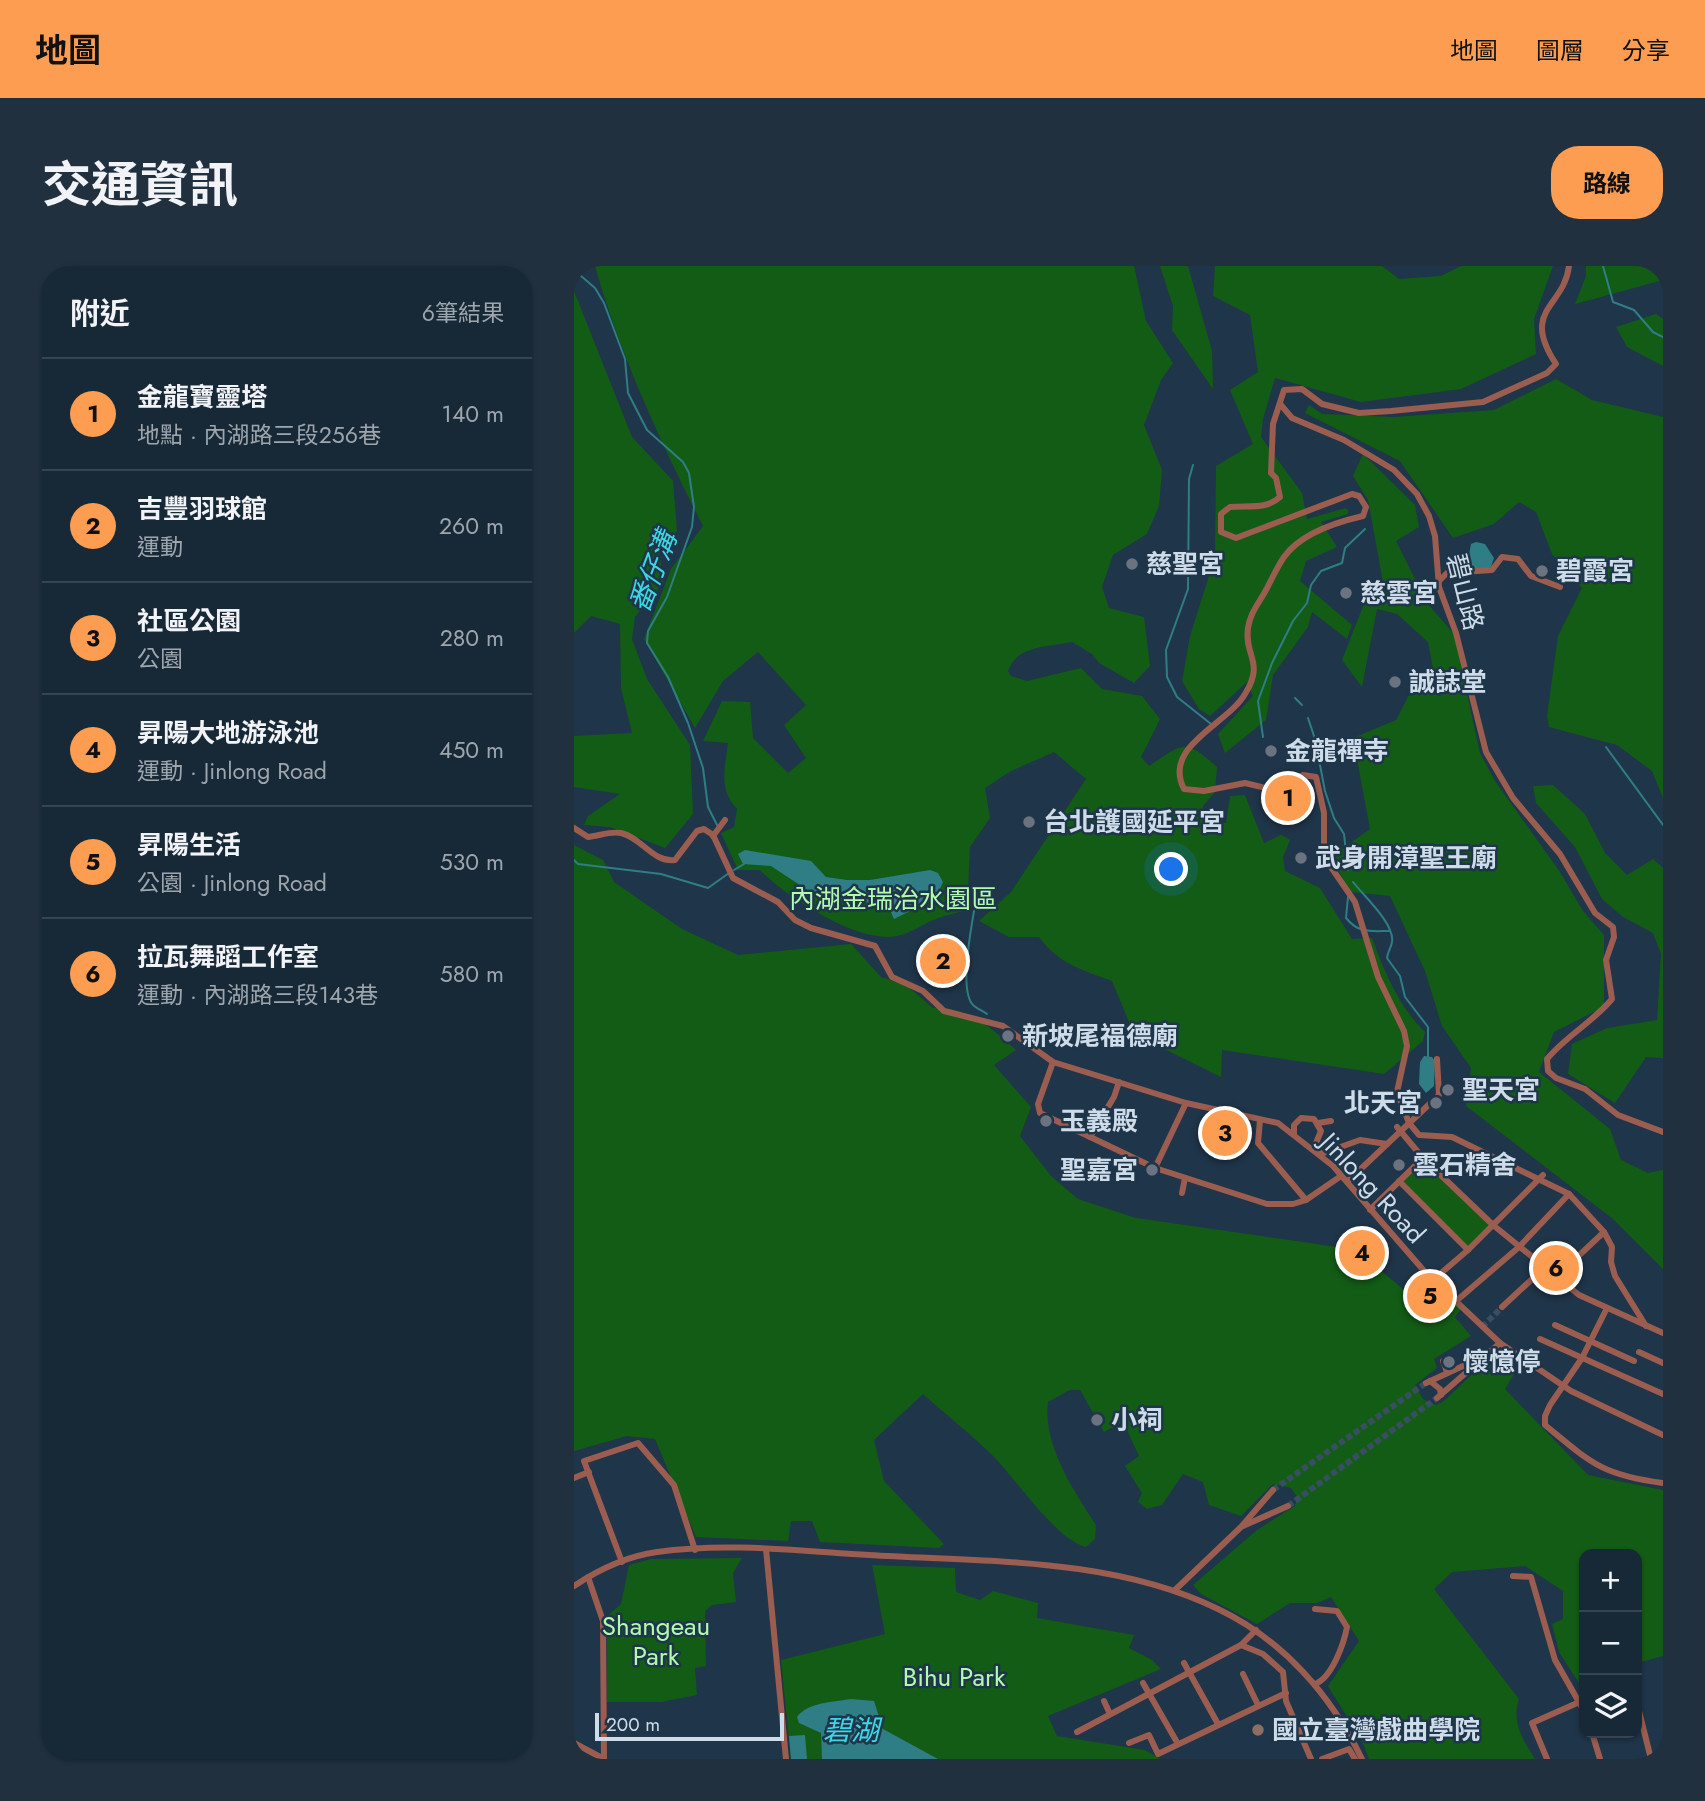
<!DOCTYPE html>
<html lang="zh-TW">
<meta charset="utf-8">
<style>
:root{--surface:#172837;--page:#20303f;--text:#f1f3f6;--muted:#9ea6ad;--line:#364452;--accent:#fc9d52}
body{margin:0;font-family:Jost,"Noto Sans TC",sans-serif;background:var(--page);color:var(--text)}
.controls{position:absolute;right:21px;bottom:21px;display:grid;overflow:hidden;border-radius:14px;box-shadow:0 2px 5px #0004}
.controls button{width:63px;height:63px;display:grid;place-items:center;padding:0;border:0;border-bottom:2px solid var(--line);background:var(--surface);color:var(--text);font:35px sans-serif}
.scale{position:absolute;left:21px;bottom:18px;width:189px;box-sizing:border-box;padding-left:7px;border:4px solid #cedce9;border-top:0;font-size:19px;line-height:24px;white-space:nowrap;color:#cedce9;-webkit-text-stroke:5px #1f3549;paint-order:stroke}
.you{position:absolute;left:598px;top:604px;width:24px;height:24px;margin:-18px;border:5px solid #fff;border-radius:50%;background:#1a73e8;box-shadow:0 0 0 10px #1a73e833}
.badge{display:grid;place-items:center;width:46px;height:46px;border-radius:50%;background:var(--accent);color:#111;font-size:23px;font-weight:700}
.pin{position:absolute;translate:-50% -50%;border:4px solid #fff;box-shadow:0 2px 7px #0006}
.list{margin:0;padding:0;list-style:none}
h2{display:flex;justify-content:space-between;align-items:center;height:91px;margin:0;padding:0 28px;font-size:30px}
h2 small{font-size:23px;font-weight:400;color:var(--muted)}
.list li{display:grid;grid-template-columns:46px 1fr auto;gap:21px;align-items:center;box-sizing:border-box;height:112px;padding:0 28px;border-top:2px solid var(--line)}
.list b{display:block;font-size:26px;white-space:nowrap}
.list p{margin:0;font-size:23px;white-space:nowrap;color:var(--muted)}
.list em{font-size:23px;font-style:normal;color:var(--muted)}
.icon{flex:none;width:38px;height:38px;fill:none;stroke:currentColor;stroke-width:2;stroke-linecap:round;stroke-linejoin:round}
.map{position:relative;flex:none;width:1089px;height:1493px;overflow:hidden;border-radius:28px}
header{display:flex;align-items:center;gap:42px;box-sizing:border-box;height:98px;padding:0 35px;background:var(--accent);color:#111}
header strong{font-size:33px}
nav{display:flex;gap:38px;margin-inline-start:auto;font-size:24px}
.intro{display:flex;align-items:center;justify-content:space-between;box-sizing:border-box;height:168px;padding:0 42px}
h1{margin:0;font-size:49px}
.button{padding:18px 32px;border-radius:28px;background:var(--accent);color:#111;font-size:24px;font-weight:700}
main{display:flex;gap:42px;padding:0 42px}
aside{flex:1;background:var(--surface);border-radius:28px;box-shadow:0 2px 5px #0004}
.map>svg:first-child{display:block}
.green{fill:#135c16}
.water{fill:#2f7d85}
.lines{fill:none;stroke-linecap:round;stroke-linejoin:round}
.stream{stroke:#2f7d85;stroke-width:2}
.minor-tunnel{stroke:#394e61;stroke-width:6;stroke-dasharray:6 3;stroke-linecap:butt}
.minor{stroke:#9b5d4f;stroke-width:6}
.worship-dot{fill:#6b7280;stroke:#1f3549;stroke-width:2.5}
.education-dot{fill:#8d6e63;stroke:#1f3549;stroke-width:2.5}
.labels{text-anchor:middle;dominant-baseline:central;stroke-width:5;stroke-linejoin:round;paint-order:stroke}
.poi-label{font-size:26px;font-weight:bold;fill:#cedce9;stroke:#1f3549;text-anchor:start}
.street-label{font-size:26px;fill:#cedce9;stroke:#1f3549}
.park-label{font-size:26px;fill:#b1faae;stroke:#1f3549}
.water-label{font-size:28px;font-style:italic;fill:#3cd7e6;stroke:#1f3549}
</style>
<header>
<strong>地圖</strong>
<nav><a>地圖</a><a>圖層</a><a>分享</a></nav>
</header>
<div class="intro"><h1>交通資訊</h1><a class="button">路線</a></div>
<main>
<aside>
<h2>附近<small>6筆結果</small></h2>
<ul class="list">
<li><span class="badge">1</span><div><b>金龍寶靈塔</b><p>地點 · 內湖路三段256巷</p></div><em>140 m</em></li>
<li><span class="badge">2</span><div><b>吉豐羽球館</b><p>運動</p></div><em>260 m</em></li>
<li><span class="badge">3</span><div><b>社區公園</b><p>公園</p></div><em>280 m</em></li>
<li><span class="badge">4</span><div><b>昇陽大地游泳池</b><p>運動 · Jinlong Road</p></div><em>450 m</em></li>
<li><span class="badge">5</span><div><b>昇陽生活</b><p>公園 · Jinlong Road</p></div><em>530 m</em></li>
<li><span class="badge">6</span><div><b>拉瓦舞蹈工作室</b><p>運動 · 內湖路三段143巷</p></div><em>580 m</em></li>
</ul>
</aside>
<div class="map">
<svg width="1089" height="1493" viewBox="0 0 1089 1493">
<rect width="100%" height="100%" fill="#1f3549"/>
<g class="green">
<path d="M21 0H560L572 55 599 97 587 114 570 159 588 204 585 240 573 268 539 289 528 321 535 342 570 351 576 400 560 417 525 397 518 388 498 376C474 381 443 379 434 405L437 410 453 415 507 402 528 423 568 430 586 453 567 491 575 500C609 477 611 472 643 501L641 526 629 540 631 555 652 557 656 530 671 529 690 577 707 569 716 574 709 591 711 605 746 622 778 673 798 672C810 705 825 741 851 766L849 775 810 808 648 784 647 811 560 768 538 715C508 704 485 698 465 671H435L405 655 437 626 512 513 480 486 437 505 411 522 416 552 396 581 393 644C383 647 372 649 362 653 348 658 338 667 323 670 284 678 212 631 186 604H164L147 567 160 561 163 543C144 523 151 502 154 477L129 475 148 435 176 436 179 472 214 507 232 492 210 459 232 439 184 386 149 415 121 462 70 373 97 303 129 260C86 175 47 91 21 0Z"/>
<path d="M586 0H614L638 85 639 123 598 64 599 40Z"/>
<path d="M641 0H808L825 13 867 10 887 0H979L960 53 962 88 887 123 787 136 701 112 689 153 687 171 728 227 733 253 772 242 774 244V248L747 256 763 281 732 295 726 315 778 359 773 373 738 346 734 361 699 409 692 454 651 487 644 468 679 430 673 416 636 450 625 443 608 415 616 370 641 291 642 200 679 178 656 124 684 106 676 49 639 30Z"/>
<path d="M1012 0H1089V14L1001 38 1012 10Z"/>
<path d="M0 25 58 171 99 215 103 265 85 286 90 316 61 351 58 373 73 413 116 479 119 548 91 582 36 561 10 559 14 550 46 528 0 521V470L58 467 47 422 46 358 17 350 0 367Z"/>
<path d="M1082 48 1089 53V100L1053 81 1042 61Z"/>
<path d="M982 113 1018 134 1089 151V532L1078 505 1043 479 975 461 973 450 984 370 1008 322 978 288 962 246 945 236 920 258 879 272 826 195 731 147 735 139 748 148 820 151 920 144Z"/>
<path d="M789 188 841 239 845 261 822 275 853 337 880 368 906 487 921 515 986 606 1009 645 1030 669V741L980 766 965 806 1036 863 1047 894 1074 907 1089 904V1003L1039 953 892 840 897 802 868 760 851 705 816 630 776 626 757 591 796 563 779 472 822 454 835 429 859 403 854 376 823 348 803 343 788 421 768 394 793 330 811 327 794 234 779 210Z"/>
<path d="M979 519 1011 548 1031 587 1053 609 1079 593 1089 602V792L1072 791 1041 837 994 808 998 778 1033 762 1083 754 1087 688 1079 667 1049 651 1028 633 1001 581 962 537 959 520Z"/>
<path d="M0 579 29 594 40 616 108 663 164 689 277 678 307 711 332 719 359 742C393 740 418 762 442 784L420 799 457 841 446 870 477 910 504 933 562 952 763 981 802 1001 833 1026 851 1006 887 1043 881 1051 897 1070 860 1093 863 1102 841 1119 849 1133 862 1139 870 1135 911 1096 924 1093 942 1105 931 1123 1014 1209 1089 1224V1390L1063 1397V1288H1010V1425L985 1386 978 1358 989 1353V1325L951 1300 878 1306 860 1323 945 1433C937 1456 949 1474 961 1493H795L788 1475 754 1420 785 1375 757 1331 743 1337H716L683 1358 627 1328 619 1319 683 1264 721 1240 723 1231 717 1222 699 1218 667 1250 635 1239 629 1216 609 1208 588 1239 573 1243 564 1236 568 1227 551 1200 565 1190 549 1156 530 1166 506 1124H496L474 1136C469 1180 499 1223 522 1259L521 1273 512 1281C482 1274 442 1213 419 1190 397 1168 372 1149 349 1128L300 1174 310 1215 370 1278 365 1282 246 1276 238 1255H217L214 1275 122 1271 81 1173 53 1170 0 1185Z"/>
<path d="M849 892 919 959 894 984 825 915Z"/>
<path d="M168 1292 159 1307 162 1336 138 1339 131 1345 132 1400 121 1402 123 1429 87 1436H33V1350L47 1338 55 1299 77 1293Z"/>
<path d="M298 1299 381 1302 382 1326 406 1334 419 1325 464 1337 463 1352 560 1369 555 1382 578 1394 587 1403 474 1450 483 1470 571 1484 586 1493H217L207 1394 311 1368Z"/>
</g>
<g class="water">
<path d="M902 276 911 278 920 292 917 301 894 307 890 301 894 294 897 278Z"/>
<path d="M171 584 237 595 252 611 273 614H296L356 604 364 607 369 616 362 632 320 653 316 644 305 635 281 638 247 633 197 600 169 598 164 588Z"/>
<path d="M850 790 858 791 861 795 860 820 852 827 845 818 846 796Z"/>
<path d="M277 1433 300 1435 309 1463 364 1493H248L247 1467 225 1457 223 1451C234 1436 260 1436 277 1433Z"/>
<path d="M231 1469 233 1493H217L215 1470Z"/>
</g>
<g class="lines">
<g class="stream">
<path d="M1029 0 1039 36 1060 44 1079 66 1089 71"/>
<path d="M0 4 21 22 30 37 51 93 54 127 73 164 109 196 115 207 120 241 118 261 93 331 74 365 73 377 94 411 114 457 129 502 134 541 143 559"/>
<path d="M619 199 615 213 614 323 592 384 593 411 603 431 637 458"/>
<path d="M721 432 728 439"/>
<path d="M734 452 741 473 751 525 760 552 770 568 774 604"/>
<path d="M689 471 684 435 698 397 719 355 733 337 737 319 747 305 768 297 771 282 791 263"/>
<path d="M1032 481 1089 559"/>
<path d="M0 594 4 598 87 608 134 622 155 607"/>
<path d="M160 604 170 598"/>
<path d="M779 616C789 629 821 658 818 676 817 682 814 685 813 692L826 710 831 731 854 761V791"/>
<path d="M774 631 772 652C785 668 797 665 816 665"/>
<path d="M400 645C397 664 385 724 399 739 402 742 409 745 413 748"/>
</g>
<g class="minor-tunnel">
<path d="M908 1061 928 1041"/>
<path d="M699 1224 852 1117"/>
<path d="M714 1240 863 1132"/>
</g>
<g class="minor">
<path d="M995 0C990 42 946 43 982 98L973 107 909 136 817 145 785 147 748 138 728 123 710 124 699 158 697 207 702 212 706 231C692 244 674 239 656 241L647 248V266L662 272 778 228 785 230 792 241 789 250C763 256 727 267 710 291 703 301 698 313 692 324 685 337 676 347 674 362 670 390 691 396 671 428 653 459 588 480 610 523L630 525 671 517 700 524 729 509 742 511 750 547V591L781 636 804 711 830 765 833 780 823 826 835 857 845 869 878 871 995 928 1030 966 1038 981 1037 996 1041 1010 1072 1060"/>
<path d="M707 139 718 152 770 174 820 204 843 228 855 250 861 270 865 321 882 367 912 486 939 532 986 588 1021 647 1039 661 1040 671 1032 694 1038 733C1019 756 992 770 973 793L974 805 982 812 1011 823 1044 849 1089 866"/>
<path d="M864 316 873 307 918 304 928 291 944 293 957 310 986 321"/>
<path d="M0 562 14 571C24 570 37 565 47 567 67 571 79 597 101 594L123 565 130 563 139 569 159 612 204 636 221 654 237 662 301 680 318 711 349 725 370 745 429 760 479 796 612 837 704 857 759 900 851 1006 926 1077 997 1125 1089 1169"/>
<path d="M139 570 151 554"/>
<path d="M479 796 464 838 466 847 581 902 693 938H719L732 934 767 910"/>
<path d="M686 854 684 877 732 934"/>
<path d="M744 857 757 855"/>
<path d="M823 861 849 892 919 959 1005 1029 1089 1067"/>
<path d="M720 868V859L727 852 740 853 747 865 742 877 745 885"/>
<path d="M516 871 540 831 545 816"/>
<path d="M747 888 786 874 813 878"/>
<path d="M581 902 612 837"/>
<path d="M825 915 894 984"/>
<path d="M773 916 865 829 863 793"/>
<path d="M608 927 611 912"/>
<path d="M796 944 849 892"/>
<path d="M982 1011 1030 966"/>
<path d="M859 1014 894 984 969 909"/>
<path d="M881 1036 945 981 995 928"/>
<path d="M928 1041 970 1002"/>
<path d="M1033 1042 1008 1092 976 1139 971 1150V1159C1017 1197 1028 1209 1089 1217"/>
<path d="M981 1059 1060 1095"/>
<path d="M966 1073 1089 1128"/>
<path d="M1065 1086 1089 1097"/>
<path d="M869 1095 873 1106"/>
<path d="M856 1115 866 1123 867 1129"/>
<path d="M852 1117 902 1094"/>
<path d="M863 1132 926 1077"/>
<path d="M0 1212 15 1206"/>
<path d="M669 1260 714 1240"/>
<path d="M192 1283 212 1493"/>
<path d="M48 1296 10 1195 64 1177 100 1219 121 1284"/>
<path d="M939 1310 957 1311 981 1394 1010 1445"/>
<path d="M14 1311 29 1355 30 1493"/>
<path d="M0 1320C24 1304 54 1290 83 1286 152 1276 226 1285 295 1289 410 1296 538 1291 644 1343 709 1374 757 1429 788 1493"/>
<path d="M601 1324 667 1261 699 1224"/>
<path d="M667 1379 689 1388 709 1406 712 1435 737 1493"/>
<path d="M610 1397 644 1458"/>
<path d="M669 1408 684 1439"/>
<path d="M569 1417 604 1478"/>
<path d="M741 1418C758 1412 770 1377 773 1361L763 1345 741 1343"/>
<path d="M530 1435 536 1448"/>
<path d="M1063 1437 1077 1493"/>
<path d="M503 1466 667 1379 682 1364"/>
<path d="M1018 1467 1026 1493"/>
<path d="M0 1477 30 1493"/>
<path d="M555 1477 575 1469 584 1488 712 1427"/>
<path d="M748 1493 775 1483 781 1493"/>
<path d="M973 1493 958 1457 1010 1434"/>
</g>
</g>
<g class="worship-dot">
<circle cx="558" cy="298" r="7"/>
<circle cx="968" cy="305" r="7"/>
<circle cx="772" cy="327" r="7"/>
<circle cx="821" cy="416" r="7"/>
<circle cx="697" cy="485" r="7"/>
<circle cx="455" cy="556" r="7"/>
<circle cx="727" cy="592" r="7"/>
<circle cx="434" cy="770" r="7"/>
<circle cx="874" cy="824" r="7"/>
<circle cx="862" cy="837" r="7"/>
<circle cx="472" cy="855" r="7"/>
<circle cx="825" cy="899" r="7"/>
<circle cx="578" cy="904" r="7"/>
<circle cx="875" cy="1096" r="7"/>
<circle cx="523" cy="1154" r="7"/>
</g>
<circle class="education-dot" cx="684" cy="1464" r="7"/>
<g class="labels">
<g class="poi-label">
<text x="572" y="298">慈聖宮</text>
<text x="982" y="305">碧霞宮</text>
<text x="786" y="327">慈雲宮</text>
<text x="835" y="416">誠誌堂</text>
<text x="711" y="485">金龍禪寺</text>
<text x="469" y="556">台北護國延平宮</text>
<text x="741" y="592">武身開漳聖王廟</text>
<text x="448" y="770">新坡尾福德廟</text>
<text x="888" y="824">聖天宮</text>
<text x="848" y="837" text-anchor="end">北天宮</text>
<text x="486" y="855">玉義殿</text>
<text x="839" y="899">雲石精舍</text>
<text x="564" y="904" text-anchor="end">聖嘉宮</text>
<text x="889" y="1096">懷憶停</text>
<text x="537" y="1154">小祠</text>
<text x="698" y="1464">國立臺灣戲曲學院</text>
</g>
<g class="street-label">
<text transform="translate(891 326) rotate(76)">碧山路</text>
<text transform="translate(799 922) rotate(47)">Jinlong Road</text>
</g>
<g class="park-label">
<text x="319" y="633">內湖金瑞治水園區</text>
<text x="82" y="1360">Shangeau<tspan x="82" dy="30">Park</tspan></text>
<text x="380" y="1411">Bihu Park</text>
</g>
<g class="water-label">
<text transform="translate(79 306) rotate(-69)">番仔溝</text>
<text x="277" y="1464">碧湖</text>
</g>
</g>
</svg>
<div class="controls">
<button>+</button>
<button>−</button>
<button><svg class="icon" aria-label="layers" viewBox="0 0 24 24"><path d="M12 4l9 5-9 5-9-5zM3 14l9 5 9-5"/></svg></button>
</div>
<div class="scale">200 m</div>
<div class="you"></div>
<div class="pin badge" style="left:714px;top:532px">1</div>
<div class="pin badge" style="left:369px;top:695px">2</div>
<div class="pin badge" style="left:651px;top:867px">3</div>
<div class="pin badge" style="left:788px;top:987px">4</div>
<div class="pin badge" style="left:856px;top:1030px">5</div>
<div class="pin badge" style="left:982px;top:1002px">6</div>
</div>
</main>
